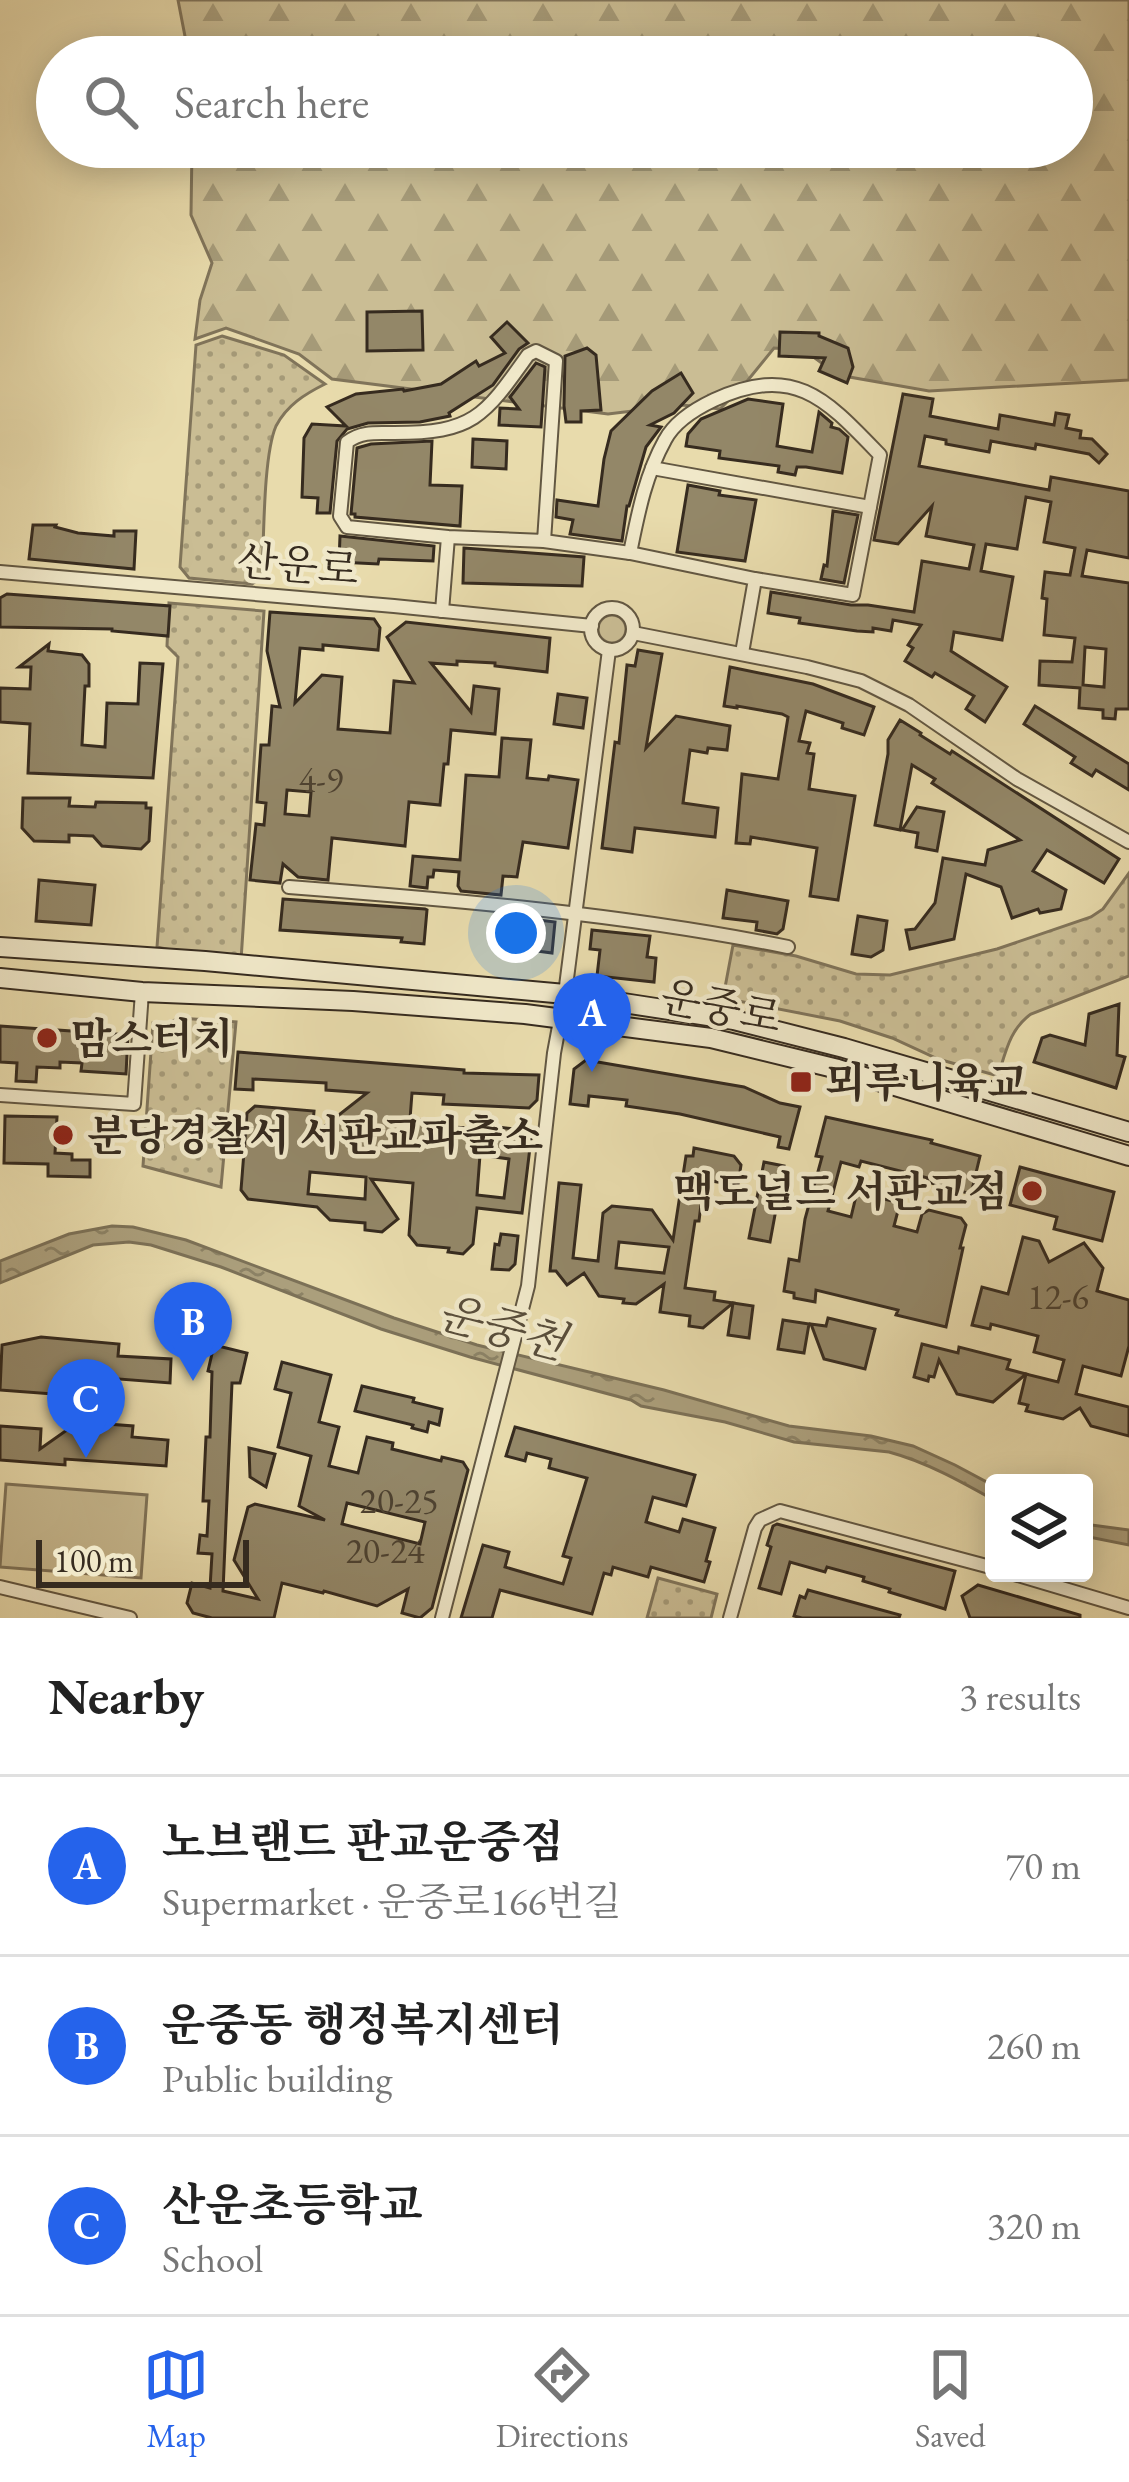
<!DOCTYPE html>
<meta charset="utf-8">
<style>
:root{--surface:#fff;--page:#f6f6f6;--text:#222;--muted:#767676;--line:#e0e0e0;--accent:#2563eb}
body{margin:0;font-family:"EB Garamond","Noto Serif KR",serif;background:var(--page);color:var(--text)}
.controls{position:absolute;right:36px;bottom:36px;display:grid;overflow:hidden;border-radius:12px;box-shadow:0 6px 30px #0003}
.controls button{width:108px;height:108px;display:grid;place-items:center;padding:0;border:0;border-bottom:3px solid var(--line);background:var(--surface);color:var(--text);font:60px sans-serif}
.scale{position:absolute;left:36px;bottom:30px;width:213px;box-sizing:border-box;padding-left:12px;border:6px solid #362b1f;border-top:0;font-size:33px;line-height:42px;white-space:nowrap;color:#362b1f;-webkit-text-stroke:9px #f0e8c9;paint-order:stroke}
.you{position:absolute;left:516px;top:933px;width:42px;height:42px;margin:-30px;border:9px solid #fff;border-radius:50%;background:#1a73e8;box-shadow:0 0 0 18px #1a73e833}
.badge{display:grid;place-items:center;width:78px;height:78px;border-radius:50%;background:var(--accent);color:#fff;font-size:39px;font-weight:700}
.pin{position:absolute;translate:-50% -99px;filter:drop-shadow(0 3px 6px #0008)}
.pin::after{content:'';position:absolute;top:63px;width:42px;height:36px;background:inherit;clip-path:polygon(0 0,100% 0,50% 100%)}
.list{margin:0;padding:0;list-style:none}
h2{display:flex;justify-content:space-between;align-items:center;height:156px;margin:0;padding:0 48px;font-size:51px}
h2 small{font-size:39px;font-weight:400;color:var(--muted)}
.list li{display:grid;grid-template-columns:78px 1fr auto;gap:36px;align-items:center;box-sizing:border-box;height:180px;padding:0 48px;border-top:3px solid var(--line)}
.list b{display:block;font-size:45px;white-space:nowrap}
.list p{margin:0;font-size:39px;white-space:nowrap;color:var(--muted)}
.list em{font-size:39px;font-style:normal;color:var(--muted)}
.icon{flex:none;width:66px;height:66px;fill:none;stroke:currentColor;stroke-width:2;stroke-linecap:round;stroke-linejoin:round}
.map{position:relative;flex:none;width:1129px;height:1618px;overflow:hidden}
.search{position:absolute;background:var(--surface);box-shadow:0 6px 30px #0003;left:36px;right:36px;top:36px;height:132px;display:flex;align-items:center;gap:30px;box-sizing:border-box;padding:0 42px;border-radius:66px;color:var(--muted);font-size:45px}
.sheet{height:696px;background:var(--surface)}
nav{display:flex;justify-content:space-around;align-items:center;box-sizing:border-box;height:168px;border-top:3px solid var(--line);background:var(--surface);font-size:33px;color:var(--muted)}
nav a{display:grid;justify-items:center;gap:6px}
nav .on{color:var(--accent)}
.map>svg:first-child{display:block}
.grass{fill:#cabd94;stroke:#80745a;stroke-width:3}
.forest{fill:url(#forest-firs);stroke:#80745a;stroke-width:3}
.park{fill:url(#park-dots);stroke:#80745a;stroke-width:3}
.water{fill:url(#water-ripples);stroke:#7c7157;stroke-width:3}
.building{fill:#938768;stroke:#362b1f;stroke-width:3;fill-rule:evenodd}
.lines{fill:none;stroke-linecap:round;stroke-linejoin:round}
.minor-casing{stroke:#625742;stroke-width:16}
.secondary-casing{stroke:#362b1f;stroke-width:22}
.minor{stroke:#f0e8c9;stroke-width:12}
.secondary{stroke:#f0e8c9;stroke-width:18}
.poi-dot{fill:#8f2418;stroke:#f0e8c9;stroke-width:4.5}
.labels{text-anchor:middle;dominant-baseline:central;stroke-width:9;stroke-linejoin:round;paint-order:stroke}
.number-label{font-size:36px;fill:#4d4231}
.street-label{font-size:42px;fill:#362b1f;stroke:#f0e8c9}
.poi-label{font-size:42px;font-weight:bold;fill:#362b1f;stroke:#f0e8c9;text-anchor:start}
.water-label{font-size:45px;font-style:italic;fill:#594e3b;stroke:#f0e8c9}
</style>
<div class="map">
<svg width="1129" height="1618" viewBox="0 0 1129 1618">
<defs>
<pattern id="forest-firs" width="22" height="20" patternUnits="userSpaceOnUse" patternTransform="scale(3)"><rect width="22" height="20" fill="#cabd94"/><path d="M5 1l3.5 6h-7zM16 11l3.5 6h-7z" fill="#a59a78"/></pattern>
<pattern id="park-dots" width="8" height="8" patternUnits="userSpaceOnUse" patternTransform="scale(3)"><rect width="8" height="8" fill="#cabd94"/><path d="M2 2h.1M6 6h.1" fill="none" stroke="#a59a78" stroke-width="1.8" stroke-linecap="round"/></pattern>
<pattern id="water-ripples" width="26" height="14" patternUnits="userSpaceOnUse" patternTransform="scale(3)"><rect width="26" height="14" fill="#ab9f7c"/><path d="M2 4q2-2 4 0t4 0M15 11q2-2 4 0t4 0" fill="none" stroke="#8c8265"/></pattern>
</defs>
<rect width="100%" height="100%" fill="#e8dbac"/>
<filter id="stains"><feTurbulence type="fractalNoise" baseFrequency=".00167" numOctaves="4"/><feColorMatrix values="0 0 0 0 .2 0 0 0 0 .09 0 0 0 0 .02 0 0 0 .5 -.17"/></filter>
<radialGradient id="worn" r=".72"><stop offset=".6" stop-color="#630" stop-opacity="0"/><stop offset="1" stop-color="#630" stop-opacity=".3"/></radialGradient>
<g class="grass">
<circle cx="612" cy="629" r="14"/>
<path d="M6 1484 147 1495 141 1578 0 1567Z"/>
</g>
<path class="forest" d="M178 0H1129V380L929 391 838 375 804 350 774 348 744 385 720 409 682 405 608 414 332 379 299 354 226 328 195 339 200 300 212 263 191 215 192 147H1072V57H189Z"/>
<g class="park">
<path d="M222 336 284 355 325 384C305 394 287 405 276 426 263 456 264 541 262 577L252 584 189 578 180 567 196 345Z"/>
<path d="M169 603 264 611 241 960 198 956 157 947 178 657 167 646Z"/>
<path d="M1129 873V976L1031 1014C1010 1029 1006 1051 998 1076L938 1059 892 1038 840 1021 723 998 733 945 796 956 856 974 890 975 997 949 1091 917 1103 909Z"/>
<path d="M179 1018 236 1022 221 1187 143 1166 153 1023 166 1024Z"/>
<path d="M658 1578 717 1594 711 1618H647Z"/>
</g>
<g class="water">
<path d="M112 1226 133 1227 186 1240 394 1318 477 1345 664 1390 789 1426 871 1436 913 1446 955 1465 994 1486V1500C960 1481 926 1462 889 1452L794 1442 725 1422 641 1406 631 1400 470 1357 381 1329 221 1267 151 1245 129 1242 93 1245 0 1283V1261L69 1234Z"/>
<path d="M1084 1524 1129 1530V1545L1084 1536Z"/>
</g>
<g class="building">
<path d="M422 311 423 350 367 351V312Z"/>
<path d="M507 322 528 343 519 349 493 385 449 413 450 416 420 422 368 423 347 429 337 441 330 513H317L318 498 302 497 304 438 312 424 346 426 327 407 356 394 403 389 404 391 441 384 476 361 479 366 505 353 491 337Z"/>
<path d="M780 332 819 333V336L848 348 853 367 847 383 819 371 825 358 779 356Z"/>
<path d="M587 348 596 355 601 410 581 411V422H566L564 406 565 356Z"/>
<path d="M536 363 545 367 541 427 499 425 500 408 519 409 510 397Z"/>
<path d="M681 373 693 393 674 413 650 425 661 427 646 447 629 506H627L622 541 570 534 573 520 556 517 557 500 598 506 604 459 611 431 652 391Z"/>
<path d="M903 394 933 399 930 416 998 429 1000 415 1054 425 1056 413 1069 415 1066 428 1081 431 1080 438 1092 439 1107 454 1099 463 1089 454 1036 444 1035 449 991 441 989 452 946 444V440L925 436 919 466 1049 490 1051 477 1129 491V558L1087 550 1082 576 1129 583V709H1116L1115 719 1103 718V710L1079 708 1080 688 1039 685 1040 661 1072 662 1075 638 1044 635 1047 599 1042 598 1045 572 1070 575 1075 548 1044 542 1051 502 1026 497 1017 549 986 544 981 571 1013 577 1002 640 954 632 951 651 1007 687 985 722 966 709 974 696 935 673 932 677 905 661 913 648 908 645 921 625 893 620 891 631 873 628V632L857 631 799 623 800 618 768 613 771 592 851 605H868L914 612 922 561 969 569 974 545 926 536 932 506 898 544 874 540ZM1085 647 1106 649 1104 687 1083 685Z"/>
<path d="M748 399 783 404 777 446 812 452 819 412 832 423 831 427 839 429 848 437 842 473 806 467H797L795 475 778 472 779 466 719 458 720 451 686 446 688 434 701 419Z"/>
<path d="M473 439 507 441 506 469 472 467Z"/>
<path d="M432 441 430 485 462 486 460 526 355 517V514H351L357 448 371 444Z"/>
<path d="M688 485 720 491 719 495 756 500 745 561 677 552Z"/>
<path d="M833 511 858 515 844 583 821 579 824 565 827 566Z"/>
<path d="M33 525H56L55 527 78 533 114 536V531H136L134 569 29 559Z"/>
<path d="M340 536 434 546 433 561 379 559 378 564 339 562Z"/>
<path d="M464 548 584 557 582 586 463 583Z"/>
<path d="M7 594 170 606 168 636 112 631V629L0 627V598Z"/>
<path d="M270 612 374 619 380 628 378 650 323 645V650L300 648 295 703 322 675 342 677 338 729 390 733 394 681 414 683 387 637 406 622 550 638 547 672 495 666V663L457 661V665L431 663 471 712 474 686 499 689 495 734 451 730 448 764H444L440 805 409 802 405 846 332 838 328 880 298 877 283 864 280 883 250 880 256 824 264 825 266 803 257 802 261 745H269L272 706 280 707 267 651ZM287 790 311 792 309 816 285 814Z"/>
<path d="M49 644 48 651 82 655 89 664V686H85L82 745 105 747 107 703 138 704 140 663 163 664 153 778 28 773 30 724 0 722V688L30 689 31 667H19Z"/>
<path d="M638 650 662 654 646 748 676 716 730 726 727 750 708 748 707 753 690 750 683 803 718 808 715 837 635 828 632 852 602 848 615 742 619 743 627 665 635 666Z"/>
<path d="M730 667 813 684 874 707 864 735 842 728 843 723 806 711 799 741 810 743 807 753 814 754 809 789 855 796 838 900 810 896 817 848 751 837 750 844 736 843 742 774 778 779 788 717 782 714 737 706V708L724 706Z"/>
<path d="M558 694 587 698 583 728 554 724Z"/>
<path d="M1035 706 1129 764V790L1096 770 1092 776 1071 763 1075 757 1024 724Z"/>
<path d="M900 720 921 733 920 735 950 754 952 751 1119 859 1104 883 1047 850 1033 871 1066 890 1061 909 1040 913 1038 909 1012 918 1001 887 966 874 954 939 910 949 906 930 915 929 935 903 943 858 985 865 988 850 1020 840 932 783 935 779 912 765 900 830 875 825 888 754V740Z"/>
<path d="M502 738 531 740 527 778 548 780 549 776 578 780 568 848 523 842 517 877 503 876 501 895 461 891 458 886 459 872 434 870 433 877H428L427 888 410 886 413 856 460 860 466 775 499 777Z"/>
<path d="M23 798H70L69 806 95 807 96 802 146 803V808H151L149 841 141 849 102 846 93 836 69 835V842L34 841 22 828Z"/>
<path d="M917 807 944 812 937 851 916 847 918 833 902 830Z"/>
<path d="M39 880 95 885 91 925 36 921Z"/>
<path d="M727 890 788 901 783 929 777 934 756 930 757 922 723 918Z"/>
<path d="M283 899 425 909 427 910 424 944 401 942 402 938 280 930Z"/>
<path d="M858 916 887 921 883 950 871 957 852 954Z"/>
<path d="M531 919 555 922 552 953 529 950Z"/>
<path d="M592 930 650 936 647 957 656 958 654 982 597 976 600 950 590 949Z"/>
<path d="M1119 1004 1117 1055 1125 1057 1116 1088 1034 1062 1042 1038 1050 1035 1085 1045 1089 1014Z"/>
<path d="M0 1026 128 1035 126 1074 81 1071 82 1063 60 1062V1068L37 1067 36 1082 16 1081 17 1063 0 1062Z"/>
<path d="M238 1052 464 1070V1073L539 1075 537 1100 529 1108 443 1104 444 1095 412 1093 410 1119 454 1122V1127L480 1129 481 1125 532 1131 522 1213 477 1208 473 1244 463 1254 448 1252 449 1248 417 1245 409 1235 413 1183 371 1179 398 1219 382 1232 365 1230V1223L330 1220 317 1207 248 1199 241 1190 247 1113 255 1106 314 1111 312 1136 367 1093 326 1090V1083L253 1079V1090L235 1089ZM480 1155 509 1159 504 1198 477 1195ZM310 1172 366 1177 365 1199 308 1194Z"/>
<path d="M586 1060 744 1087 780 1103 800 1107 789 1149 778 1147 780 1137 680 1114 626 1106 627 1100 589 1096 588 1106 570 1104 574 1069Z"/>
<path d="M5 1116 57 1117 55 1153 72 1154V1160H90V1177L48 1176V1164L4 1163Z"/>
<path d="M826 1117 932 1140 931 1143 980 1156 971 1194 927 1182 928 1178 861 1161 859 1167 841 1162 828 1211 851 1217 857 1192 900 1203 894 1226 917 1232 922 1214 929 1210 961 1218 966 1225 960 1248H963L946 1327 896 1315 898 1310 816 1290 815 1302 794 1298V1293L784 1291 789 1259 799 1261 805 1219 822 1157 816 1156Z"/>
<path d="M694 1148 734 1156 741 1165 738 1185 704 1180 699 1221H695L685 1288 715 1292 714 1300 733 1303 703 1328 689 1326 690 1316 660 1312 664 1284 636 1304 623 1303 624 1299 599 1296 584 1273 567 1285 556 1271H550L559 1183 581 1185 573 1258 598 1261 603 1213 612 1206 652 1210 673 1240 686 1156H693ZM619 1242 669 1247 664 1273 616 1268Z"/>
<path d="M764 1162 784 1166 770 1242 749 1238Z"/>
<path d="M1020 1167 1114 1192 1102 1241 1054 1229 1057 1217 1010 1205Z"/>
<path d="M501 1234 518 1236 515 1264 509 1270 492 1269 495 1244 499 1245Z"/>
<path d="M1023 1237 1039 1241 1049 1262 1084 1243 1103 1268 1097 1291 1129 1300V1346L1121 1376 1083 1366 1076 1394 1129 1407V1436L1091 1426 1080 1408 1063 1419 1026 1411 1028 1405 1019 1403 1026 1374 1058 1382 1064 1360 1034 1352 1038 1336 991 1324 990 1329 972 1325 982 1287 1008 1294Z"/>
<path d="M733 1303 753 1306 749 1338 728 1335Z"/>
<path d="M828 1318 875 1329 865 1369 824 1359 811 1324 826 1326Z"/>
<path d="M783 1320 809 1324 804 1353 778 1349Z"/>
<path d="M41 1337 119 1344 118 1356 171 1359 170 1383 81 1376 79 1396 0 1390 2 1345Z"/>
<path d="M922 1344 958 1353 959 1347 1010 1360 1007 1369 1026 1374 993 1402 957 1394 939 1360 934 1377 929 1376 928 1381 914 1377Z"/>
<path d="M214 1345 247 1353 240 1383H232L223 1591 258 1599 234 1560 248 1507 255 1504 325 1520 299 1506 311 1456 278 1447 291 1393 275 1389 282 1362 331 1375 319 1422 339 1427 329 1466 358 1473 367 1437 393 1443 392 1449 441 1461 442 1457 463 1462 468 1470 432 1608 420 1618 402 1613 408 1589 377 1606 324 1591 323 1593 282 1583 274 1618H212L193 1613 187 1603 192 1583 210 1588 212 1554 198 1553 200 1535 207 1536 209 1501H203L206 1437H210L212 1372 208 1371ZM347 1503 425 1522 420 1544 342 1524Z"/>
<path d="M362 1386 414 1398 413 1402 442 1409 439 1425 429 1422 427 1432 412 1428 413 1425 355 1411Z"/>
<path d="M67 1421 133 1426 132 1437 168 1440 166 1466 65 1459V1465L0 1460V1426L41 1429 40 1449 67 1430Z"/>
<path d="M515 1427 695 1475 686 1506 653 1497 646 1522 679 1532 683 1519 715 1528 706 1561 710 1562 704 1582 651 1567 648 1577 613 1567 611 1575 604 1573 592 1614 500 1590 492 1618H461L483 1545 509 1552 505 1567 563 1584 571 1558 563 1556 587 1478 549 1468 551 1459 527 1453 525 1461 506 1456Z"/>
<path d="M249 1448 275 1454 266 1487 250 1477Z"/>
<path d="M777 1524 955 1571 945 1609 889 1592 890 1589 863 1581 864 1577 827 1567 825 1572 790 1562 781 1594 759 1588 771 1547 767 1545 773 1526Z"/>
<path d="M978 1585 1080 1615V1618H970L962 1596Z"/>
<path d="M808 1590 900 1615 899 1618H802L794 1616 800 1596 805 1598Z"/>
</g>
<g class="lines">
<defs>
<g id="minor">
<path d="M652 468 870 507"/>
<path d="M544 541 630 553"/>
<path d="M0 572 394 606 592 626"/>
<circle cx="612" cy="629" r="21"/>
<path d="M442 611 448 537 347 527 340 516 347 442C362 431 376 433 394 433 473 433 484 417 528 355L536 351 556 361 544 541 448 537"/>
<path d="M633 633 807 667 861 681 909 705 1017 779 1129 842"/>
<path d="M742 653 755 579 853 595 880 455C826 399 795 363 714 400 695 409 675 421 665 440 645 476 638 514 630 553L755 579"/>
<path d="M289 887C456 900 624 914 788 947"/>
<path d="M0 1095 134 1104 142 992"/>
<path d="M1011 1573 1129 1608"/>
<path d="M0 1587 130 1618"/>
<path d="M442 1618 528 1286 554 1053 565 994 609 650"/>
<path d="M730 1618 755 1528 760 1520 780 1511 994 1568"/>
</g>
<g id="secondary">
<path d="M0 947 205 961 565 994 734 1020 844 1048 1129 1132"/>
<path d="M0 978 142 992 353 1001 525 1014 711 1038 838 1069 1129 1156"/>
</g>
</defs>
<use href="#minor" class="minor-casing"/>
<use href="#secondary" class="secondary-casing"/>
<use href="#minor" class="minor"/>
<use href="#secondary" class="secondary"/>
</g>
<g class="poi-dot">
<circle cx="47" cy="1038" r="12"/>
<rect x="789" y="1070" width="24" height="24" rx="6"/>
<circle cx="63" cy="1135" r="12"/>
<circle cx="1032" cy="1191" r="12"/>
</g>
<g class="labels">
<g class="number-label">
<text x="321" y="779">4-9</text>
<text x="1058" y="1296">12-6</text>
<text x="399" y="1500">20-25</text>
<text x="385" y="1550">20-24</text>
</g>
<g class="street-label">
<text transform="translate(298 565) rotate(5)">산운로</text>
<text transform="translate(721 1007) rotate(11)">운중로</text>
</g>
<g class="poi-label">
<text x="71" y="1038">맘스터치</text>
<text x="825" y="1082">뫼루니육교</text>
<text x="87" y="1135">분당경찰서 서판교파출소</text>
<text x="1008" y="1191" text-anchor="end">맥도널드 서판교점</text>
</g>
<g class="water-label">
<text transform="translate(502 1327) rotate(15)">운중천</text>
</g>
</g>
<rect width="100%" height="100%" filter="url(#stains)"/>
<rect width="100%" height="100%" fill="url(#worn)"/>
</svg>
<div class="controls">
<button><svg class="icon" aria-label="layers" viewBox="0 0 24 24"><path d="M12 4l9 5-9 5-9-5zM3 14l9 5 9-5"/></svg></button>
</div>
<div class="scale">100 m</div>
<div class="you"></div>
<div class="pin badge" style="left:592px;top:1072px">A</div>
<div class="pin badge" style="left:193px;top:1381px">B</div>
<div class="pin badge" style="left:86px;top:1458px">C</div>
<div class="search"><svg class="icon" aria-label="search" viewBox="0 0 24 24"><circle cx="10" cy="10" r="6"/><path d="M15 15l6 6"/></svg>Search here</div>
</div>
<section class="sheet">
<h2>Nearby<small>3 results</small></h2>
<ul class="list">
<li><span class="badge">A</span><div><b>노브랜드 판교운중점</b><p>Supermarket · 운중로166번길</p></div><em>70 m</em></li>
<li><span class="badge">B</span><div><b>운중동 행정복지센터</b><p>Public building</p></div><em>260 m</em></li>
<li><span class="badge">C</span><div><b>산운초등학교</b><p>School</p></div><em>320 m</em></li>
</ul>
</section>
<nav>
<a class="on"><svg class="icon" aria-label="map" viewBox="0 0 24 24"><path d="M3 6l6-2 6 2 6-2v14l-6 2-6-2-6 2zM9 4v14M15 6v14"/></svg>Map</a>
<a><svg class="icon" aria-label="directions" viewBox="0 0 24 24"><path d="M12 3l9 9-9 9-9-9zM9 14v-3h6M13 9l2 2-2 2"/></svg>Directions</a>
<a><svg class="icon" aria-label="saved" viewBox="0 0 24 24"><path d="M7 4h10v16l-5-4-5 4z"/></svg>Saved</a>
</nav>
